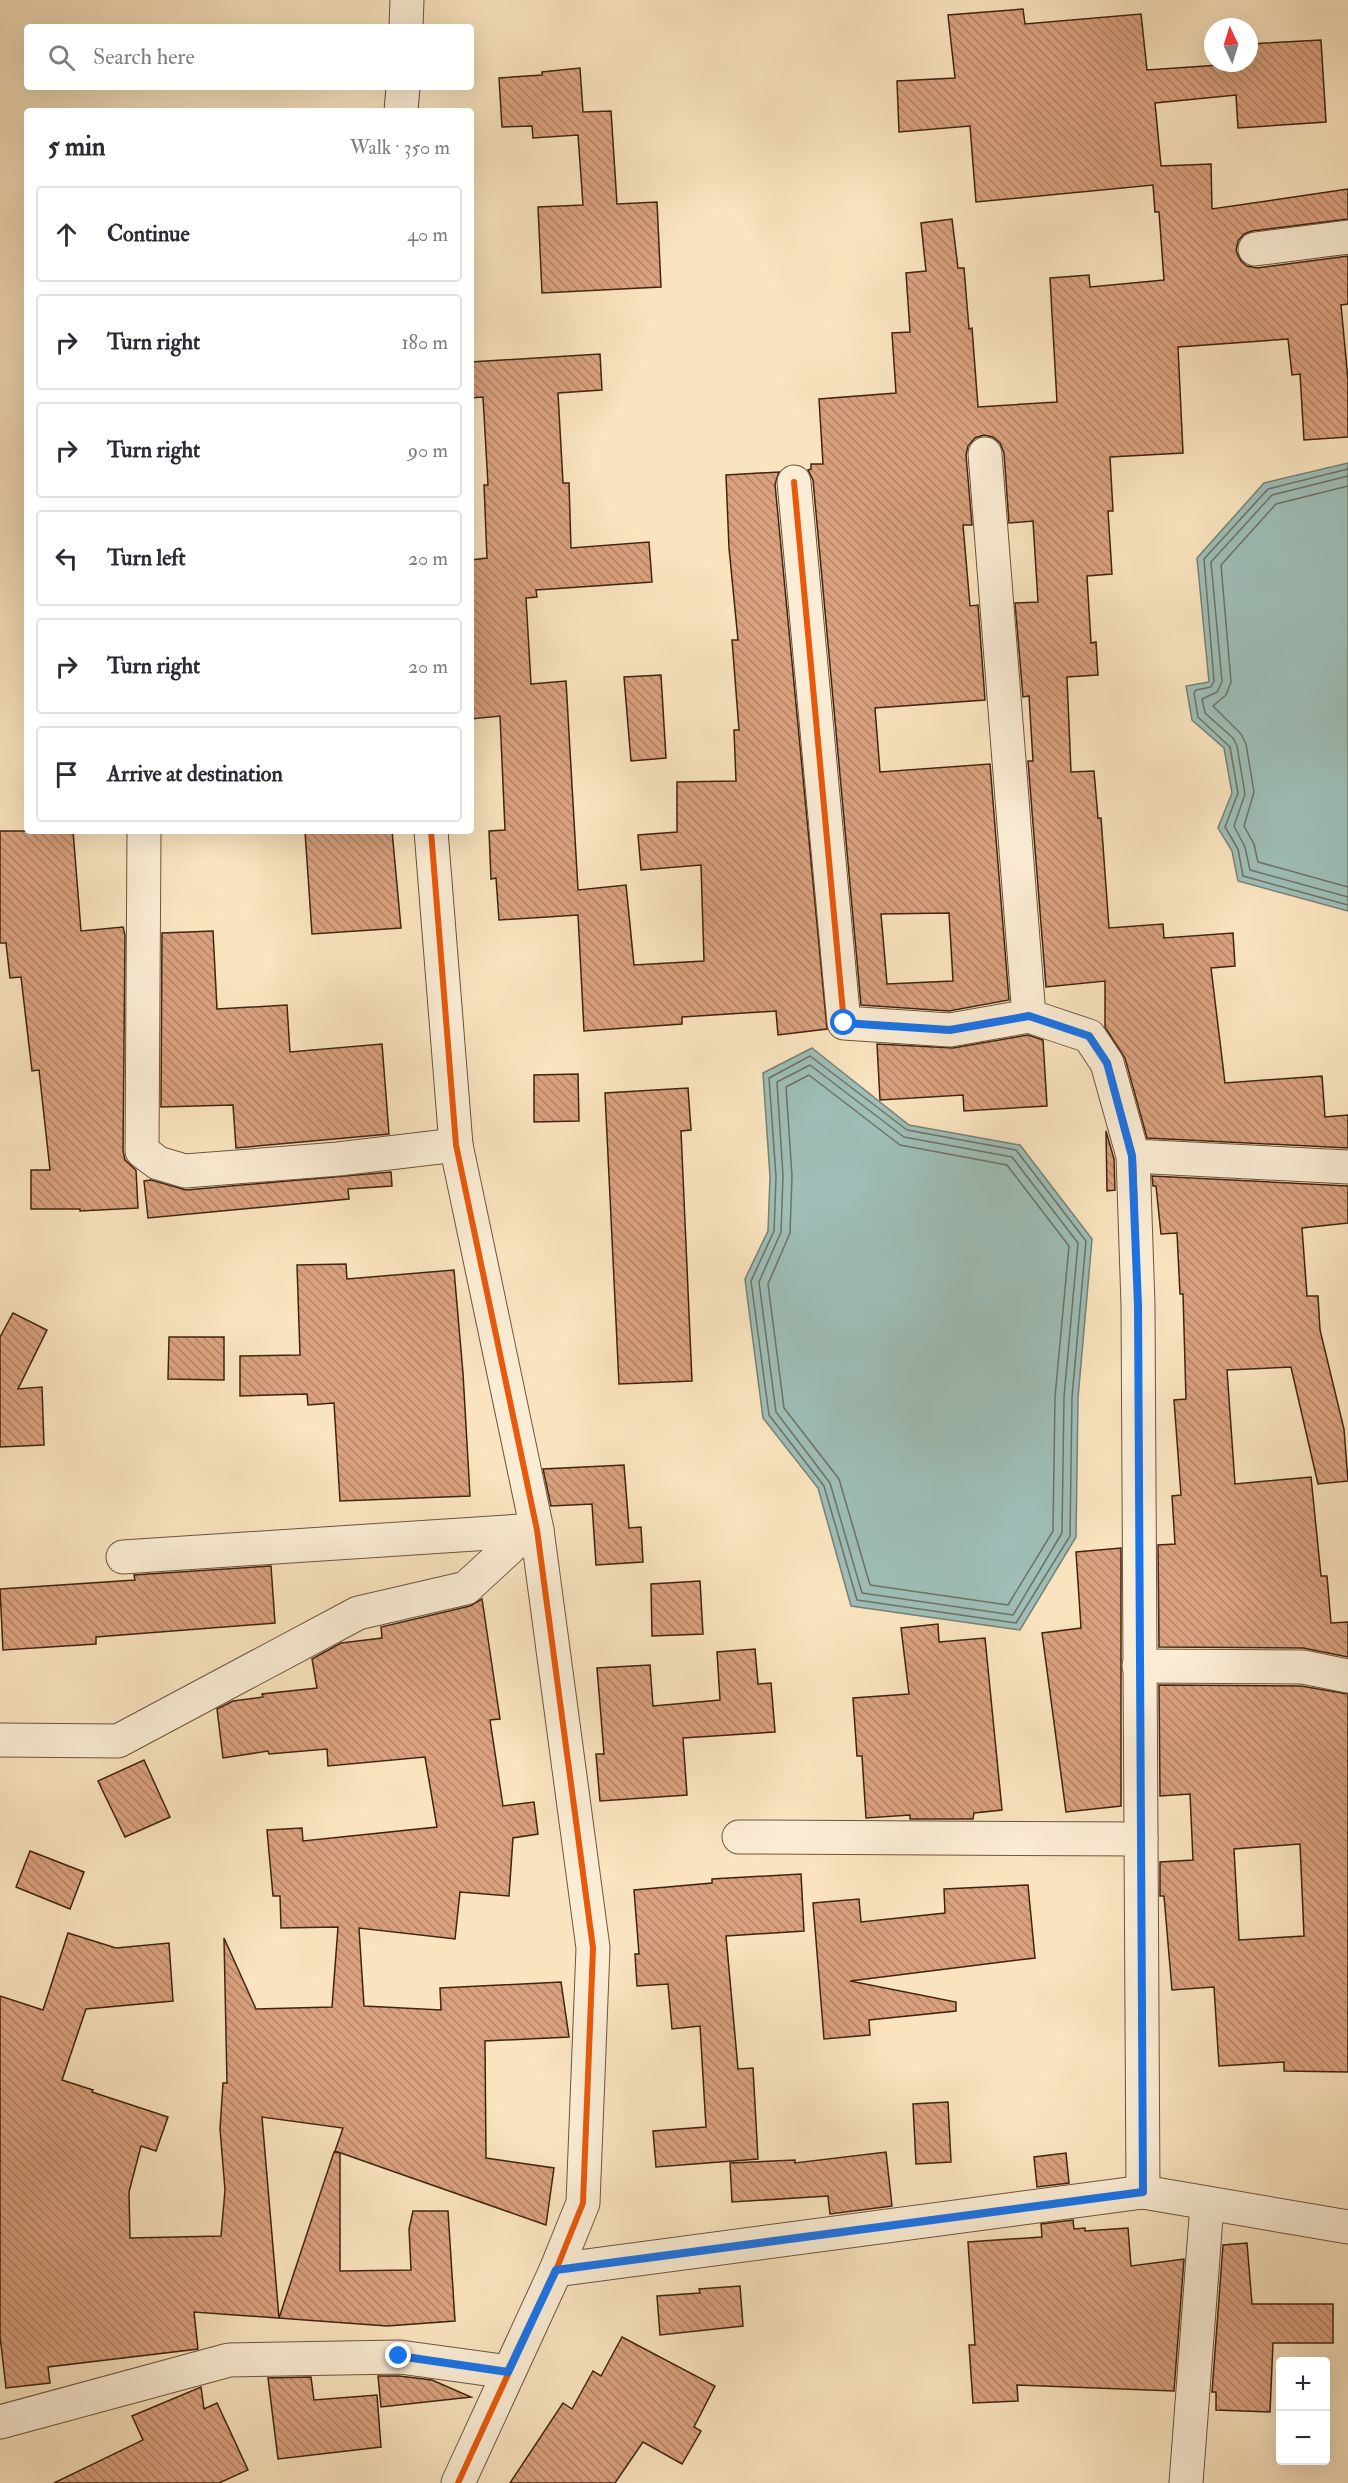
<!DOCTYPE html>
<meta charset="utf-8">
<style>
:root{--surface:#fff;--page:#f7f7f7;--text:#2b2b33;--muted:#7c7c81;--line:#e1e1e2}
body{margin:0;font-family:"IM FELL Double Pica",serif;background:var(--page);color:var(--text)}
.controls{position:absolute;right:18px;bottom:18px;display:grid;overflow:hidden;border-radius:6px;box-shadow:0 6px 24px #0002}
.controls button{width:54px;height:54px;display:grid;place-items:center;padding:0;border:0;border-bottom:2px solid var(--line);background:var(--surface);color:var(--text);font:30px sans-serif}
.compass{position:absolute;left:1204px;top:18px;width:54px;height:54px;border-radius:50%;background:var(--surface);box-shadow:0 6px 24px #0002;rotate:356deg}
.stop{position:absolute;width:18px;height:18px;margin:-14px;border:4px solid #1a73e8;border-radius:50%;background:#fff}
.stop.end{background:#1a73e8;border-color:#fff;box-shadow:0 2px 6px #0008}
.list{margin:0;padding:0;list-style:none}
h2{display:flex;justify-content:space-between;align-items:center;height:78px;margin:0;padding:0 24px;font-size:26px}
h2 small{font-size:20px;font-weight:400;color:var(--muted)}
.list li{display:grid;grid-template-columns:39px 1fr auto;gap:18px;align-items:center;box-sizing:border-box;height:96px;margin:0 12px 12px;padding:0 12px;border:2px solid var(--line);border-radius:6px}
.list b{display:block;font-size:22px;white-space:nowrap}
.list em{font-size:20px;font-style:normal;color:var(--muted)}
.icon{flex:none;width:33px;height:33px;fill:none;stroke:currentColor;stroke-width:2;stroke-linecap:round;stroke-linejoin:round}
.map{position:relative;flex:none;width:1348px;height:2483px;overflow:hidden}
.search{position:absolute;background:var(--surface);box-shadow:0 6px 24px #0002;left:24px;top:24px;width:450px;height:66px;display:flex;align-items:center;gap:15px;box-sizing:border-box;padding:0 21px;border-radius:6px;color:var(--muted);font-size:22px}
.panel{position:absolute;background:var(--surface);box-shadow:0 6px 24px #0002;left:24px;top:108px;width:450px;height:726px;border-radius:6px}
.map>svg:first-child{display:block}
.water{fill:#9ebeb7;stroke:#788074;stroke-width:1.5}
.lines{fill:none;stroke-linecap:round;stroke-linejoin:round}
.shore{stroke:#6f7163;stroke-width:1.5}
.building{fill:url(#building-back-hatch);stroke:#40240f;stroke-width:1.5;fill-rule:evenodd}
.minor-casing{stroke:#6e543b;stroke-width:35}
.minor{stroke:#fbedd5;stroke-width:33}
.cycleway-casing{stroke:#fbedd5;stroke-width:10}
.cycleway{stroke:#e8590c;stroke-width:6}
.route{stroke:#1a73e8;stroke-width:8}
</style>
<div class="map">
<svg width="1348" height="2483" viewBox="0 0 1348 2483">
<defs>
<pattern id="building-back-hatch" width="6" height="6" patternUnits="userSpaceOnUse" patternTransform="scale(1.5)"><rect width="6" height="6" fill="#daa17f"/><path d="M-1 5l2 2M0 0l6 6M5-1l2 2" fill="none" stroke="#b28366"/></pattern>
</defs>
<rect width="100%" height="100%" fill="#f9e4bf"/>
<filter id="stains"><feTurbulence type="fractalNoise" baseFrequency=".00333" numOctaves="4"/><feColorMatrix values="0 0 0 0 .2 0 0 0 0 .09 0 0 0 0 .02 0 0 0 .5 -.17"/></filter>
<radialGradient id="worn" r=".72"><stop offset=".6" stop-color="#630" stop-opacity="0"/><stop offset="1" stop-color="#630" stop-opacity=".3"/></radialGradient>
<g class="water">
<path d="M1348 463V911L1238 881 1232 851 1218 828 1232 793 1224 748 1192 720 1186 686 1209 682 1197 558 1264 483Z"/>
<path d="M812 1048 909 1125 1020 1145 1092 1239 1078 1398 1076 1537 1020 1630 851 1606 818 1488 763 1418 745 1279 768 1231 770 1177 763 1073Z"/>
</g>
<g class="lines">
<g class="shore">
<path d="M1348 469 1268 489 1204 559 1214 681 1211 687 1196 690 1194 693 1198 717 1230 747 1238 793 1225 827 1238 849 1243 876 1348 905"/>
<path d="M1348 476 1272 495 1211 562 1222 682 1217 692 1202 699 1205 713 1233 738 1237 746 1245 794 1234 826 1245 847 1250 870 1348 897"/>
<path d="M1348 486 1276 504 1221 565 1231 682 1226 695 1213 706 1241 734 1246 744 1254 792 1244 826 1254 844 1258 862 1348 887"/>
<path d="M810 1056 907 1130 1016 1150 1086 1241 1072 1397 1070 1536 1016 1623 857 1600 824 1486 769 1415 751 1281 774 1231 776 1177 769 1078Z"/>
<path d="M810 1065 904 1137 1012 1157 1078 1243 1064 1397 1062 1533 1013 1615 862 1593 830 1483 776 1412 759 1282 781 1232 783 1176 777 1082Z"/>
<path d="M809 1075 900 1145 1007 1165 1069 1246 1055 1397 1053 1531 1008 1605 870 1585 839 1479 784 1408 768 1284 790 1233 792 1176 786 1087Z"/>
</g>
</g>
<g class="building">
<path d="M1023 9 1025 24 1141 14 1147 70 1249 63V44L1321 40 1326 122 1238 128 1236 95 1155 103 1161 166 1211 164 1212 209 1348 189V219L1252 231 1244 234 1238 241 1236 251 1241 261 1247 266 1257 268 1348 256V304L1341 305 1348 380V437L1304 440 1300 374 1292 375 1288 339 1178 347 1183 453 1110 457 1113 511H1108L1112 574 1087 576 1091 643 1096 642 1098 675 1067 677 1071 772 1094 771 1098 818H1101L1109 928 1163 924 1164 938 1233 933 1235 966 1211 968 1225 1083 1322 1076 1325 1117 1348 1115V1148L1147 1138 1125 1058 1105 1027V981L1046 987 1028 761H1033L1029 696 1023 697 1015 603 1038 602 1033 521 1009 523 1004 453 1000 443 993 437 984 435 975 438 968 446 966 455 972 525H963L970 606 978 605 985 700 875 708 880 772 990 764 1009 1000 949 1011 861 1005 813 480 808 470 811 469V464H823L819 399 896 393 892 333 910 332 906 273 926 271 921 223 952 219 958 268H964L969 329 972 328 978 407 1057 402 1050 278 1089 275 1090 287 1164 280 1159 212H1155L1153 185 976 202 970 126 899 132 897 81 955 78 948 15ZM949 913 953 981 887 984 881 914Z"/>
<path d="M580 68 583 112 611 111 617 204 657 202 661 287 542 293 538 207 583 205 578 135 533 138 532 126 502 127 499 78 542 75V72Z"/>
<path d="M600 354 602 390 558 393 563 483H569L571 548 649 542 652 582 536 590 537 597 526 598 531 684 566 681 578 890 626 885 634 965 704 961 701 865 641 870 638 835 677 832V782L736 781 734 730H739L732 640H738L729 548 726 475 779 472 775 484 827 1029 778 1035 776 1011 682 1017V1024L584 1031 578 915 499 920 496 878 491 879 489 831 505 830 500 716 471 719V560L487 558 484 485H488L483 397 471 398V362Z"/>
<path d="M661 675 666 758 631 761 624 677Z"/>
<path d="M0 831H73L81 931 123 927 125 935 123 1151 125 1160 136 1170 138 1208 80 1211V1209H31V1170H50L39 1070 32 1071 21 977 10 978 6 943H0Z"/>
<path d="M305 831H392L401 928 312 934Z"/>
<path d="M213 931 217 1009 287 1005 290 1052 382 1044 389 1134 236 1148 233 1105 161 1107 162 933Z"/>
<path d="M1028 1035 1043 1040 1047 1106 964 1111 963 1095 880 1100 877 1044 953 1048Z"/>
<path d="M578 1074 579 1121 534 1122V1075Z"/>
<path d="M688 1088 691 1130 681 1131 692 1381 619 1384 605 1093Z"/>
<path d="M1106 1131 1114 1159 1115 1190 1107 1191Z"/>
<path d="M391 1172 392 1186 348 1189 349 1199 148 1218 144 1181 151 1180 186 1190Z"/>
<path d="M1152 1176 1348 1186V1223L1302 1228 1307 1296H1318L1320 1330 1344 1429 1348 1481 1318 1484 1291 1367 1227 1370 1235 1484 1311 1477 1321 1576H1327L1331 1623 1348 1622V1657L1303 1648 1159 1647 1158 1545 1175 1544 1172 1496 1181 1495 1174 1400 1186 1399 1183 1294H1180L1177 1233 1161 1234 1156 1186H1153Z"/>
<path d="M346 1264 347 1279 454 1270 463 1373 470 1496 340 1501 334 1403 308 1405 307 1394 240 1396V1356L300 1355 297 1265Z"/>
<path d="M13 1313 47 1330 18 1389 42 1387 44 1445 0 1447V1337Z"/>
<path d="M169 1337H224V1380L168 1379Z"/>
<path d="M624 1465 629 1528 641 1527 643 1562 596 1565 592 1504 551 1506 543 1469Z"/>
<path d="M1121 1548V1806L1066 1812 1042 1633 1081 1628 1076 1552Z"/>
<path d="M271 1566 275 1623 96 1637V1644L3 1650 0 1589 135 1580 134 1575Z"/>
<path d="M700 1581 703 1634 652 1636 651 1584Z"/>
<path d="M482 1599 500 1719 490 1720 503 1806 534 1802 538 1834 513 1838 509 1896 460 1892 455 1939 359 1928 364 2006 441 2010 440 1988 561 1982 569 2037 485 2041 486 2158 554 2168 546 2225 335 2151 343 2128 262 2117 279 2318 334 2152 340 2153V2271L411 2270 409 2229 413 2211H448L455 2321 387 2326 194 2312 198 2349 48 2367 50 2383 6 2388 0 2336V1996L43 2010 68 1933 116 1948 169 1943 173 2001 86 2009 62 2080 93 2090 92 2092 168 2117 156 2151 141 2146 129 2192 130 2238 221 2236 225 2190 220 2129 223 2083H227L224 1938 256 2009 332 2007 338 1927 281 1928 280 1896H273L267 1830 302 1828 303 1841 437 1827 425 1757 328 1766 327 1749 269 1754 268 1751 223 1758 217 1709 233 1701 263 1697 262 1694 317 1688 312 1659 341 1643 382 1638 381 1627 470 1606Z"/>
<path d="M938 1624 939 1642 985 1638 1002 1810 974 1813 973 1819H910V1815L866 1818 862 1756H857L853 1698 909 1694 901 1628Z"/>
<path d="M755 1649 758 1684 771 1683 775 1732 683 1738 687 1795 600 1801 596 1754H604L597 1668 650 1665 653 1706 720 1700 717 1652Z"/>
<path d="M1159 1685 1301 1686 1348 1694V2072L1284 2071V2062L1219 2066 1214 1987 1172 1990 1164 1896H1160V1862L1193 1860 1190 1794 1160 1796ZM1300 1844 1304 1936 1239 1940 1234 1849Z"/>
<path d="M144 1760 170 1817 125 1837 98 1781Z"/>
<path d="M30 1851 84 1872 70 1909 16 1887Z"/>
<path d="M801 1874 804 1931 726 1936 738 2069 753 2068 758 2159 656 2167 653 2131 706 2127 700 2026 672 2029 668 1984 637 1986 635 1954H639L634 1890 712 1883V1879Z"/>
<path d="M1028 1885 1035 1958 850 1981 956 2002V2011L869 2020 870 2035 824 2039 813 1903 859 1899 861 1922 945 1913 944 1889Z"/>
<path d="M948 2102 951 2162 916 2164 913 2104Z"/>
<path d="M886 2152 892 2206 830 2214 828 2196 732 2202 730 2163 795 2160V2163Z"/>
<path d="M1066 2153 1069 2183 1037 2187 1034 2157Z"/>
<path d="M1073 2220 1074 2229 1085 2228V2231L1128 2228 1131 2266 1184 2259 1174 2391 1017 2385 1018 2401 973 2403 969 2345H975L968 2242 1042 2237 1041 2224Z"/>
<path d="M1247 2243 1252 2304H1333V2343H1273L1270 2412 1216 2410V2392H1212L1223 2245Z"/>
<path d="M740 2286 743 2326 660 2335 657 2296 700 2293 699 2289Z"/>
<path d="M622 2337 715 2386 694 2427 701 2431 682 2464 643 2442 615 2483H510L563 2403 572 2409 593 2371 601 2376Z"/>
<path d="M378 2376H399L432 2380 471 2397 381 2407Z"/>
<path d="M311 2377 314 2400 377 2395 381 2447 278 2459 268 2378Z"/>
<path d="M201 2387 204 2409 217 2403 248 2470 219 2483H54L143 2440 132 2416Z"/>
</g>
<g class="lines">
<defs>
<g id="minor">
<path d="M406 27 407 0"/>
<path d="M401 111 403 87"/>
<path d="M1255 249 1348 237"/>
<path d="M985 454 1029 1016"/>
<path d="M794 482 844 1023 950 1030 1029 1016 1089 1036 1107 1063 1133 1156 1138 1305 1143 2192"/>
<path d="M144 831 142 1151 158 1163 185 1171 338 1159 456 1145"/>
<path d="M431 831 456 1145 537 1530 593 1948 583 2203 556 2270 458 2483"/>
<path d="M1133 1156 1348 1167"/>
<path d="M123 1557 537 1530"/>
<path d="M1139 1666 1303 1667 1348 1676"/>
<path d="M0 1740 118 1741 358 1613 466 1588 530 1529"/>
<path d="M739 1837 1141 1839"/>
<path d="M556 2270 1143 2192 1348 2227"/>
<path d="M0 2422 229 2360 400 2357 508 2372"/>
<path d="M1186 2483 1207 2204"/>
</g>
</defs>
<use href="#minor" class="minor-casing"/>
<use href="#minor" class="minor"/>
<defs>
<g id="cycleway">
<path d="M794 482 844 1023 950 1030 1029 1016 1089 1036 1107 1063 1133 1156 1138 1305 1143 2192"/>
<path d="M431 831 456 1145 537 1530 593 1948 583 2203 556 2270 458 2483"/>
</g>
</defs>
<use href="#cycleway" class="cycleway-casing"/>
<use href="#cycleway" class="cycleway"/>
</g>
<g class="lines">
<path class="route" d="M399 2356 508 2372 556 2270 1143 2192 1138 1305 1132 1156 1107 1063 1089 1036 1029 1016 950 1030 844 1023"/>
</g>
<rect width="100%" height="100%" filter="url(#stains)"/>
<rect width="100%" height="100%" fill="url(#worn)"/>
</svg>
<div class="controls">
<button>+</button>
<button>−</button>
</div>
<svg class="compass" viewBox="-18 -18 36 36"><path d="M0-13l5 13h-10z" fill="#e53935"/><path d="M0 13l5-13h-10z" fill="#7c7c81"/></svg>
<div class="stop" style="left:844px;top:1023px"></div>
<div class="stop end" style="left:399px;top:2356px"></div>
<div class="search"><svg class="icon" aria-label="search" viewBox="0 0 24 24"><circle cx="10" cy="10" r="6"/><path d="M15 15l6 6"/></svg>Search here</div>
<section class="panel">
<h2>5 min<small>Walk · 350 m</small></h2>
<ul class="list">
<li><svg class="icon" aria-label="ahead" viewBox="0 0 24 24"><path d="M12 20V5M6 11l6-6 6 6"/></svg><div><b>Continue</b></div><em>40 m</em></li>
<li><svg class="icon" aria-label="right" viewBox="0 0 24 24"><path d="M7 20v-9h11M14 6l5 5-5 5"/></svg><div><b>Turn right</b></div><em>180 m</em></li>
<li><svg class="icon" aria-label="right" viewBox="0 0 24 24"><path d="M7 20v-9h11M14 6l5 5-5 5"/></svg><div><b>Turn right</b></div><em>90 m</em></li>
<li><svg class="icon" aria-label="left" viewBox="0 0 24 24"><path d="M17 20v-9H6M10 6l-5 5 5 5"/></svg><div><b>Turn left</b></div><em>20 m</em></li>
<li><svg class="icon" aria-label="right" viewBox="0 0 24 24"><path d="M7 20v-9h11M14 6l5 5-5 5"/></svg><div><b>Turn right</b></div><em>20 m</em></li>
<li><svg class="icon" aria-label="arrive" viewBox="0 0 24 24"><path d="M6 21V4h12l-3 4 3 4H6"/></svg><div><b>Arrive at destination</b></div></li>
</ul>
</section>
</div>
